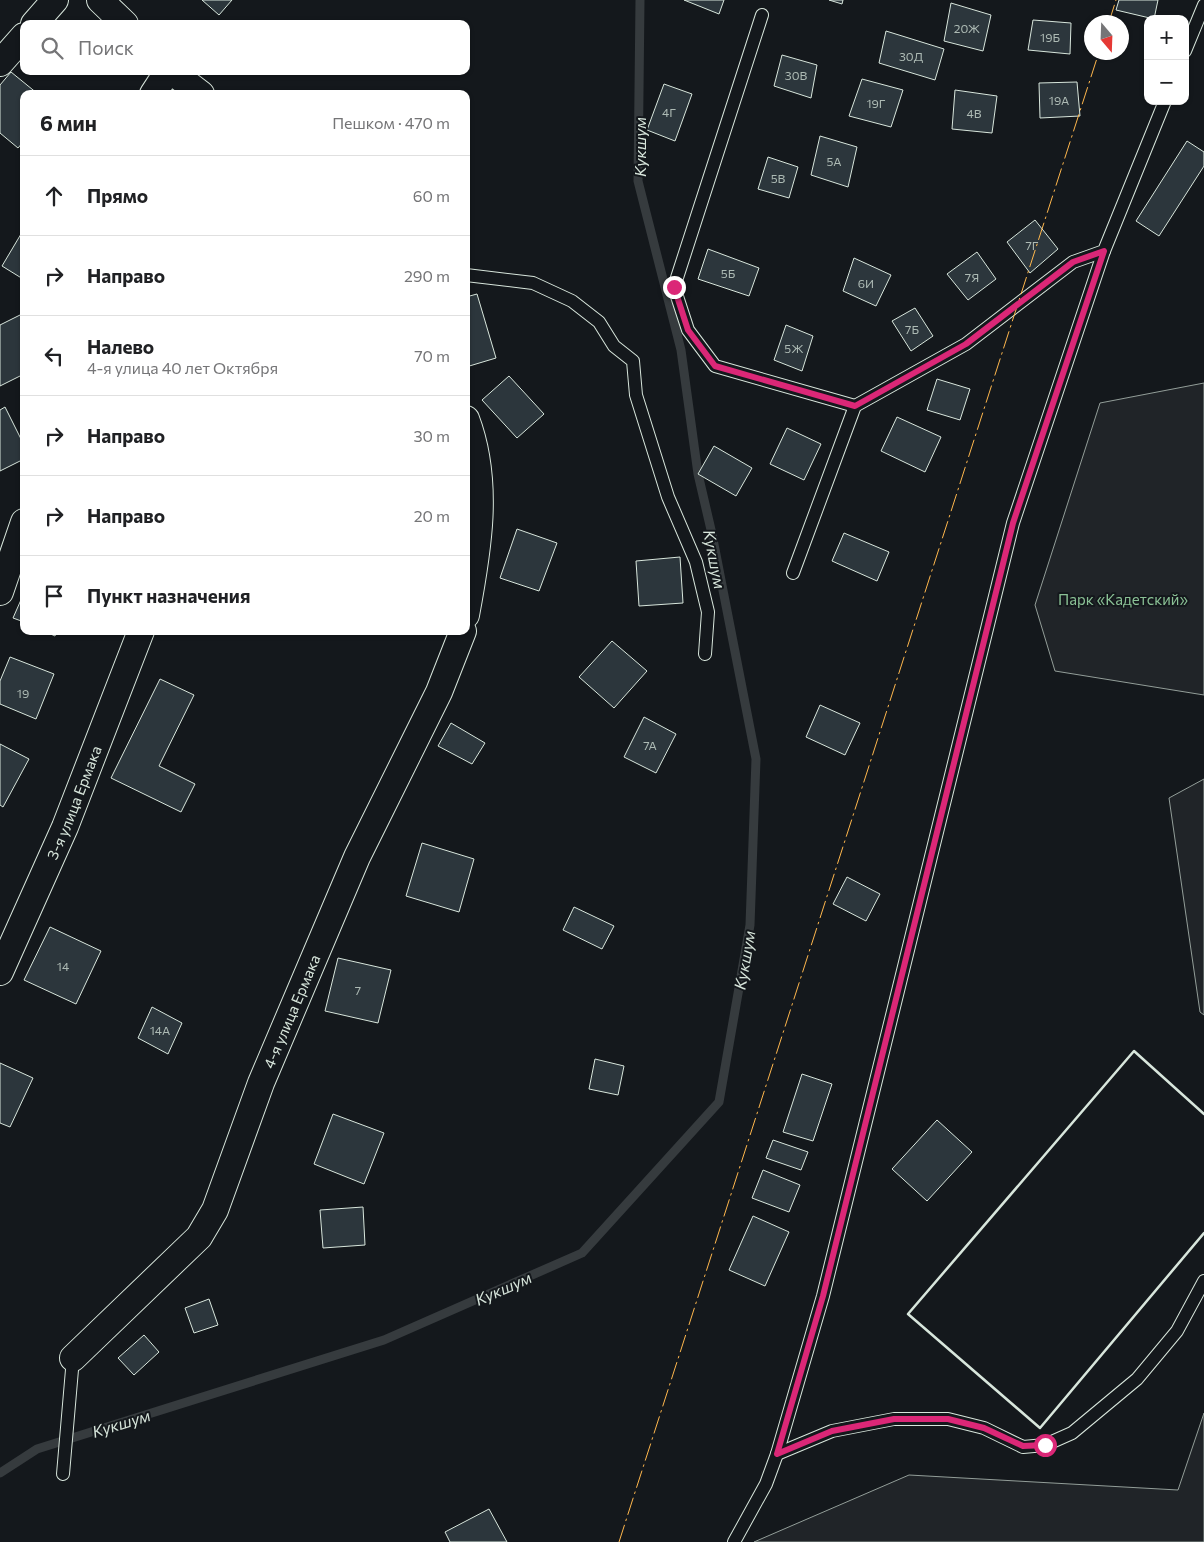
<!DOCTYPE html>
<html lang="ru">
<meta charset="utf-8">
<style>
:root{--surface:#fff;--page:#f2f2f2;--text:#202124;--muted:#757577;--line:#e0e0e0}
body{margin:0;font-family:Commissioner,sans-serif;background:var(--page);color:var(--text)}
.controls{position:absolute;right:15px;top:15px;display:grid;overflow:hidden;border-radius:10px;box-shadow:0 1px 4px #0004}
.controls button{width:45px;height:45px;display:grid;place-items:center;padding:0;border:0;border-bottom:1px solid var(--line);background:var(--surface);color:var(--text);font:25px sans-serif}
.compass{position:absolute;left:1084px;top:15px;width:45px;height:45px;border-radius:50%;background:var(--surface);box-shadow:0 1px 4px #0004;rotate:161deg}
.stop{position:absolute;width:15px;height:15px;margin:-11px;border:4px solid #db2777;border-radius:50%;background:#fff}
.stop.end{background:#db2777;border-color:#fff;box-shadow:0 1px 5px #0008}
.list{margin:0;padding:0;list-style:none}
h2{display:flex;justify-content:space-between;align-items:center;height:65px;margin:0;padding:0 20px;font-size:21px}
h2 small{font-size:16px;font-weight:400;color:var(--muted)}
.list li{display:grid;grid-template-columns:32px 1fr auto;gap:15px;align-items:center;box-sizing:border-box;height:80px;padding:0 20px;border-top:1px solid var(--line)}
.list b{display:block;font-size:19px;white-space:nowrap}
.list p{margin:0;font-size:16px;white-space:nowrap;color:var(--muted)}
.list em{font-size:16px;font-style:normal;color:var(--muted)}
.icon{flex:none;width:28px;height:28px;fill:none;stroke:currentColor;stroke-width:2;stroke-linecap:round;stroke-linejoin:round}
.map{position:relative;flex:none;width:1204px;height:1542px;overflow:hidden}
.search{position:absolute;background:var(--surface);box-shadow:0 1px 4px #0004;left:20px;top:20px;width:450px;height:55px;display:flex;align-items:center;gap:12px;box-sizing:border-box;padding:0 18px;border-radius:10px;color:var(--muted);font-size:19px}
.panel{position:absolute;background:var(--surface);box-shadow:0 1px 4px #0004;left:20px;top:90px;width:450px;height:545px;border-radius:10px}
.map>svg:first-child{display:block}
.green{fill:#202428;stroke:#939e99}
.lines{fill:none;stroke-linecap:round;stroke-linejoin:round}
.stream{stroke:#363b3e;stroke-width:9}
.building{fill:#2c363c;stroke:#d8e6dc}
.service-casing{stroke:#d8e6dc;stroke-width:14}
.minor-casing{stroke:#d8e6dc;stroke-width:28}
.service{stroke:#14181c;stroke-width:12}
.minor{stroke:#14181c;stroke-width:26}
.wall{stroke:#d8e6dc;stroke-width:2.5}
.power{stroke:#ffb74d;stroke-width:1;stroke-dasharray:18 4 2.5 4;stroke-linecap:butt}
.route{stroke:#db2777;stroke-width:6}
.labels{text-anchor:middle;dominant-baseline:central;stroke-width:4;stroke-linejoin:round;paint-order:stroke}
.number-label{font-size:12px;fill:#adbab4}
.park-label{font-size:15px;fill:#8ac095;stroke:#14181c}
.street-label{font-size:15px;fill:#d8e6dc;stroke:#14181c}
.water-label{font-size:16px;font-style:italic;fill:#d8e6dc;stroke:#14181c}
</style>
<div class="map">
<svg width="1204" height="1542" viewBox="0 0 1204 1542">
<rect width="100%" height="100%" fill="#14181c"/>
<g class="green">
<path d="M1204 383V695L1055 671 1035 605 1100 403Z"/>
<path d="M1204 779V1015L1200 1012 1169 798Z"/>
<path d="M1204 1413V1542H754L909 1475 1178 1490Z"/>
</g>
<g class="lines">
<path class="stream" d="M0 1473 37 1449 384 1340 582 1253 719 1102 750 925 756 759 712 534 698 474 681 350 638 181 640 0"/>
</g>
<g class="building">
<path d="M202 0H232L219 15Z"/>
<path d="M684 0H724L719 14Z"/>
<path d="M829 0H843L842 4Z"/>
<path d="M1119 0H1158L1154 19 1116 10Z"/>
<path d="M951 3 991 15 983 51 944 41Z"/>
<path d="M1033 20 1071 23 1070 54 1028 50Z"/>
<path d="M886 31 944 49 935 80 879 63Z"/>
<path d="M782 55 817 65 811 98 774 86Z"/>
<path d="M11 72 38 94H24V141L18 148 0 133V85Z"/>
<path d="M862 79 903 90 891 127 849 116Z"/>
<path d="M1077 82 1080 116 1040 118 1039 83Z"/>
<path d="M664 84 692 94 675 141 647 130Z"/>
<path d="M955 90 997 96 992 133 952 129Z"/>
<path d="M820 136 857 147 848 187 811 175Z"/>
<path d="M1187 141 1204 152V166L1159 236 1136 221Z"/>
<path d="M768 157 798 167 789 198 758 189Z"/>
<path d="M1035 220 1058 249 1030 273 1007 242Z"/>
<path d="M24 229V277L23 279 2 266Z"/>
<path d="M708 249 759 268 749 296 698 279Z"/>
<path d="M977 252 996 279 968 300 947 274Z"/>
<path d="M854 258 891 275 876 306 843 291Z"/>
<path d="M477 294 496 358 466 367V297Z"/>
<path d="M915 308 933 336 911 351 892 321Z"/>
<path d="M20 315 24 323V374L0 386V325Z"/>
<path d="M786 325 813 336 802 371 774 360Z"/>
<path d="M509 376 544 414 517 438 482 400Z"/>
<path d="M937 379 970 389 960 420 927 410Z"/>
<path d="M5 407 24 445V459L0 471V410Z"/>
<path d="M897 417 941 437 925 472 881 451Z"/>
<path d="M787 428 821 444 804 480 770 464Z"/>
<path d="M714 446 752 468 736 496 698 474Z"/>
<path d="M517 529 557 543 539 591 500 578Z"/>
<path d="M844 533 889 552 877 581 832 561Z"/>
<path d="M680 557 683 603 639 606 636 561Z"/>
<path d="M24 593V622L13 618Z"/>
<path d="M44 631H57L55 636Z"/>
<path d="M612 641 647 671 614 708 579 677Z"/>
<path d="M10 657 54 674 36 719 0 704V681Z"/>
<path d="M160 679 194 695 159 766 195 784 181 812 111 778Z"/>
<path d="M820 705 860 723 845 755 806 737Z"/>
<path d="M644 717 676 734 656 773 624 757Z"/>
<path d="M451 723 485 743 472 764 438 746Z"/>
<path d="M0 744 29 759 3 807 0 805Z"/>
<path d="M422 843 474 859 459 912 406 896Z"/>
<path d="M847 877 880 894 866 921 833 904Z"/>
<path d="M574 907 614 926 602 949 563 930Z"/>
<path d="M50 927 101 951 76 1004 24 980Z"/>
<path d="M338 958 391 970 378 1023 325 1011Z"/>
<path d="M152 1007 182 1023 168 1054 138 1038Z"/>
<path d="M595 1059 624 1066 618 1095 589 1089Z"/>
<path d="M0 1063 33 1078 10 1127 0 1123Z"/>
<path d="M802 1074 832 1084 813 1141 783 1132Z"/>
<path d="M333 1114 384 1133 364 1184 314 1164Z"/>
<path d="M937 1120 972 1152 927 1201 892 1169Z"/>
<path d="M773 1140 808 1152 801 1170 766 1158Z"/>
<path d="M763 1170 800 1185 789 1212 752 1198Z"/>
<path d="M363 1207 365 1245 323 1248 320 1210Z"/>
<path d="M753 1216 789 1232 765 1286 729 1270Z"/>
<path d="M209 1299 218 1325 194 1333 185 1308Z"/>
<path d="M144 1335 159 1352 134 1375 118 1358Z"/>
<path d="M489 1509 507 1542H450L445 1532Z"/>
</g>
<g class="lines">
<defs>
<g id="service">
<path d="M762 15 674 287 688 330 715 366 855 406"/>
<path d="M1185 51 1204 5"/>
<path d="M466 275 533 283 572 301 599 322 614 346 633 361 636 395 668 497 696 562 708 612 705 654"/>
<path d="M793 573 855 406 966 344 1073 262 1104 251 1165 101"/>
<path d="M777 1454 832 1431 894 1419H948L984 1428 1023 1447 1045 1445 1072 1433 1137 1379 1177 1331 1204 1281"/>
<path d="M63 1474 73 1358"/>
<path d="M734 1542 766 1484 777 1454 823 1296 1013 523 1104 251"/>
</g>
<g id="minor">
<path d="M100 0 125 24"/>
<path d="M34 24 55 0"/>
<path d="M0 63 24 36"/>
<path d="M171 71 201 94"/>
<path d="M153 94 168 71"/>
<path d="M466 419C490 482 478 551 466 615"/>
<path d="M0 592 24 522"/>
<path id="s1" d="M0 972 65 827 141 631"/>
<path id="s2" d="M73 1358 199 1237 215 1210 261 1083 357 857 439 692 463 631"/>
</g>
</defs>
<use href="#service" class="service-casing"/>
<use href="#minor" class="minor-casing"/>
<use href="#service" class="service"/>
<use href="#minor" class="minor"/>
<path class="wall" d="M1204 1114 1134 1051 908 1314 1040 1428 1204 1233"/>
<g class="power">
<path d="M1109 22 1116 0"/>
<path d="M619 1542 1099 52"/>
</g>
</g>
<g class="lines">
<path class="route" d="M674 287 688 330 715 366 855 406 966 344 1073 262 1104 251 1013 523 823 1296 777 1454 832 1431 894 1419H948L984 1428 1023 1446 1045 1445"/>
</g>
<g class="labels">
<g class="number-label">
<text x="967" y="28">20Ж</text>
<text x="1050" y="37">19Б</text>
<text x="911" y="56">30Д</text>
<text x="796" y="75">30В</text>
<text x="1059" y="100">19А</text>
<text x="876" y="103">19Г</text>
<text x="669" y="112">4Г</text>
<text x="974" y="113">4В</text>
<text x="834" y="161">5А</text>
<text x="778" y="178">5В</text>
<text x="1032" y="245">7Г</text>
<text x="728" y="273">5Б</text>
<text x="972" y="277">7Я</text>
<text x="866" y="283">6И</text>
<text x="912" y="329">7Б</text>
<text x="794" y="348">5Ж</text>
<text x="23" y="693">19</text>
<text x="650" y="745">7А</text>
<text x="63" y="966">14</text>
<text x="358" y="990">7</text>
<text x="160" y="1030">14А</text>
</g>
<g class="park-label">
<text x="1123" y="599">Парк «Кадетский»</text>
</g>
<g class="street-label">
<text stroke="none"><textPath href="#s1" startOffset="185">3-я улица Ермака</textPath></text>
<text stroke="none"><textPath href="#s2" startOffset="419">4-я улица Ермака</textPath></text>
</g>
<g class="water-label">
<text transform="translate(639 147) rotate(-90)">Кукшум</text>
<text transform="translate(715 559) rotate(79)">Кукшум</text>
<text transform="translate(744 960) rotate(-80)">Кукшум</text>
<text transform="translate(503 1288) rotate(-24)">Кукшум</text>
<text transform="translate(121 1423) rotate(-17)">Кукшум</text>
</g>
</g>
</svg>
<div class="controls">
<button>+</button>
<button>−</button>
</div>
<svg class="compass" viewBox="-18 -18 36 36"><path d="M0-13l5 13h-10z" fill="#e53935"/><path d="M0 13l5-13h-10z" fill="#757577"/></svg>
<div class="stop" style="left:1045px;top:1445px"></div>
<div class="stop end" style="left:674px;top:287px"></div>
<div class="search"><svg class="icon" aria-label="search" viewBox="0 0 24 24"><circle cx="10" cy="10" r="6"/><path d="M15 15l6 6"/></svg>Поиск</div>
<section class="panel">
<h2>6 мин<small>Пешком · 470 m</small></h2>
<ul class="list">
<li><svg class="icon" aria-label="ahead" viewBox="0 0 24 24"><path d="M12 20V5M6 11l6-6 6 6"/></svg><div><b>Прямо</b></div><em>60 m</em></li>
<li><svg class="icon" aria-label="right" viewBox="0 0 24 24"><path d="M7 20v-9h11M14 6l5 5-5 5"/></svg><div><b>Направо</b></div><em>290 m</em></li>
<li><svg class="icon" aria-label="left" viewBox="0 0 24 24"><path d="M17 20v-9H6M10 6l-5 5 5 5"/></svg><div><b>Налево</b><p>4-я улица 40 лет Октября</p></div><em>70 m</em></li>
<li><svg class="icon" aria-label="right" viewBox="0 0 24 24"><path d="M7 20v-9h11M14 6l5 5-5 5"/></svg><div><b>Направо</b></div><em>30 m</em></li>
<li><svg class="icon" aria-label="right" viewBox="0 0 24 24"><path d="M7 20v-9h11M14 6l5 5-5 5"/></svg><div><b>Направо</b></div><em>20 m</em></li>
<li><svg class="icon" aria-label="arrive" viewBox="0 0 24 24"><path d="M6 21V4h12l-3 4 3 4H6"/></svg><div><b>Пункт назначения</b></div></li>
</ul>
</section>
</div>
